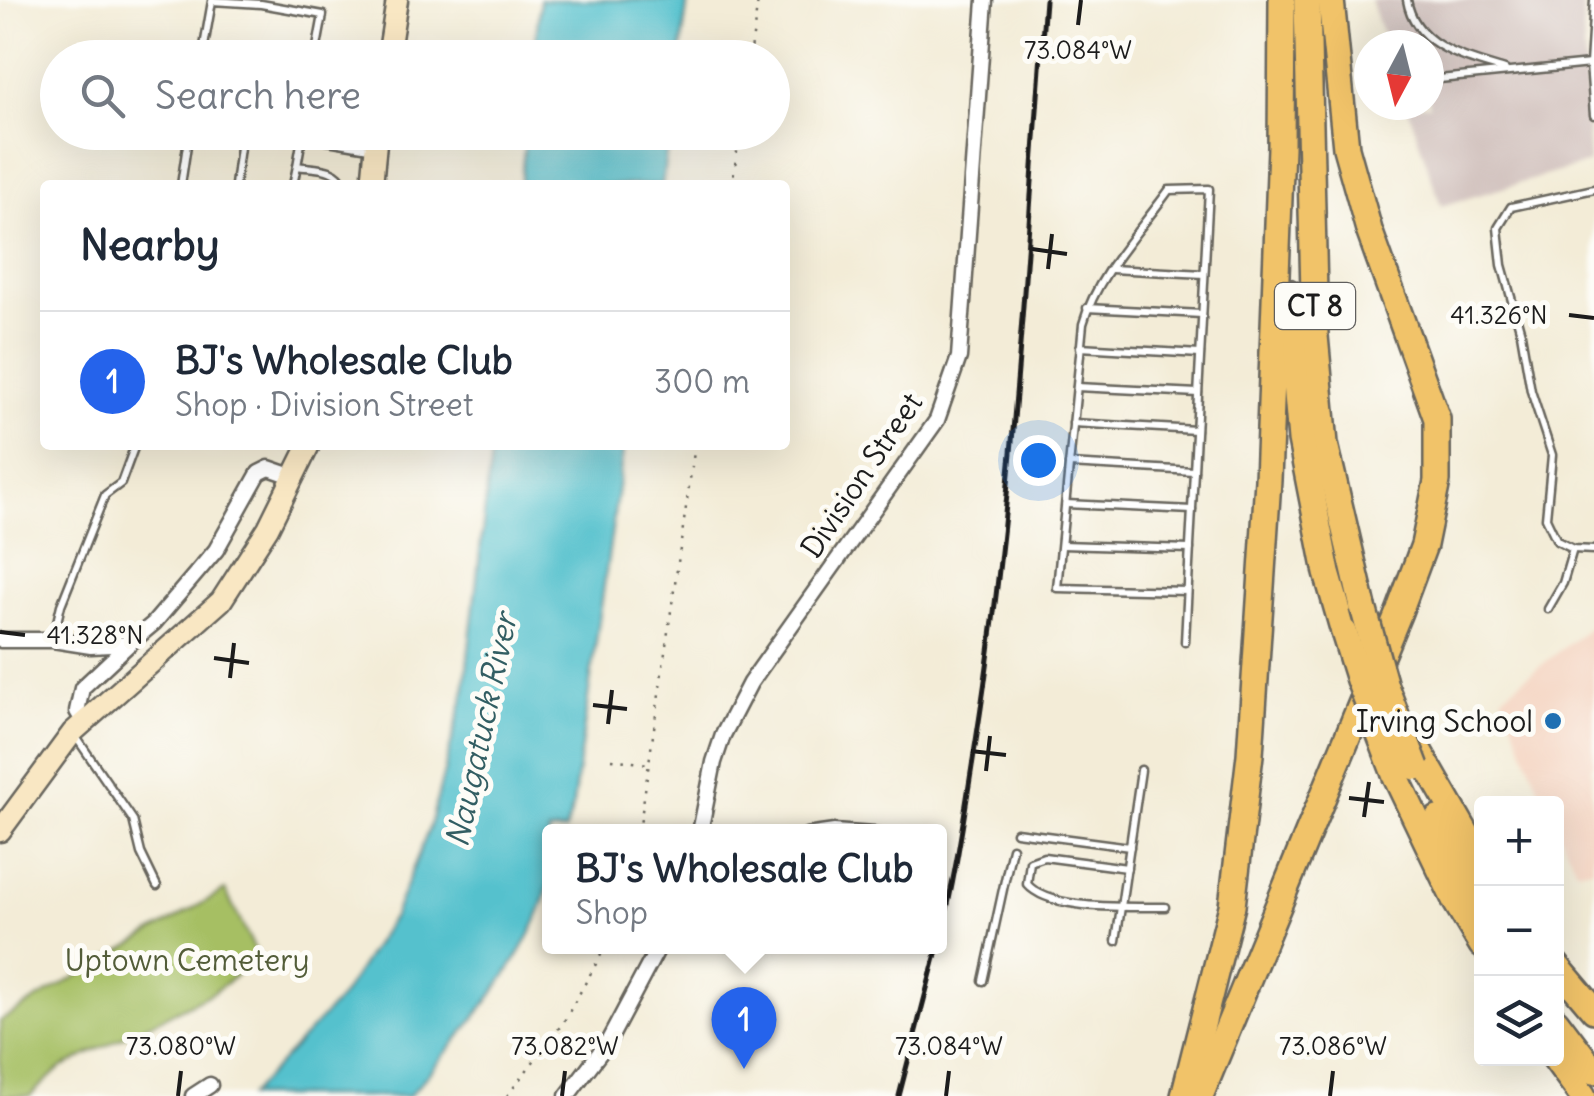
<!DOCTYPE html>
<meta charset="utf-8">
<style>
:root{--surface:#fff;--page:#f6f6f7;--text:#1f2937;--muted:#747a83;--line:#e0e1e3;--accent:#2563eb}
body{margin:0;font-family:Delius,sans-serif;background:var(--page);color:var(--text)}
.controls{position:absolute;right:30px;bottom:30px;display:grid;overflow:hidden;border-radius:10px;box-shadow:0 10px 40px #0002}
.controls button{width:90px;height:90px;display:grid;place-items:center;padding:0;border:0;border-bottom:2px solid var(--line);background:var(--surface);color:var(--text);font:50px sans-serif}
.compass{position:absolute;left:1354px;top:30px;width:90px;height:90px;border-radius:50%;background:var(--surface);box-shadow:0 10px 40px #0002;rotate:187deg}
.you{position:absolute;left:1038px;top:460px;width:35px;height:35px;margin:-25px;border:8px solid #fff;border-radius:50%;background:#1a73e8;box-shadow:0 0 0 15px #1a73e833}
.badge{display:grid;place-items:center;width:65px;height:65px;border-radius:50%;background:var(--accent);color:#fff;font-size:32px;font-weight:700}
.pin{position:absolute;translate:-50% -82px;filter:drop-shadow(0 2px 5px #0008)}
.pin::after{content:'';position:absolute;top:52px;width:35px;height:30px;background:inherit;clip-path:polygon(0 0,100% 0,50% 100%)}
.popup{position:absolute;left:542px;top:824px;width:405px;height:130px;box-sizing:border-box;display:grid;place-content:center;border-radius:10px;background:var(--surface);filter:drop-shadow(0 2px 8px #0005);font-size:32px;white-space:nowrap;color:var(--muted)}
.popup b{font-size:38px;color:var(--text)}
.popup::after{content:'';position:absolute;left:50%;top:100%;margin-left:-20px;border:20px solid transparent;border-top-color:var(--surface)}
.list{margin:0;padding:0;list-style:none}
h2{display:flex;justify-content:space-between;align-items:center;height:130px;margin:0;padding:0 40px;font-size:42px}
h2 small{font-size:32px;font-weight:400;color:var(--muted)}
.list li{display:grid;grid-template-columns:65px 1fr auto;gap:30px;align-items:center;box-sizing:border-box;height:140px;padding:0 40px;border-top:2px solid var(--line)}
.list b{display:block;font-size:38px;white-space:nowrap}
.list p{margin:0;font-size:32px;white-space:nowrap;color:var(--muted)}
.list em{font-size:32px;font-style:normal;color:var(--muted)}
.icon{flex:none;width:55px;height:55px;fill:none;stroke:currentColor;stroke-width:2;stroke-linecap:round;stroke-linejoin:round}
.map{position:relative;flex:none;width:1594px;height:1096px;overflow:hidden}
.search{position:absolute;background:var(--surface);box-shadow:0 10px 40px #0002;left:40px;top:40px;width:750px;height:110px;display:flex;align-items:center;gap:25px;box-sizing:border-box;padding:0 35px;border-radius:55px;color:var(--muted);font-size:38px}
.panel{position:absolute;background:var(--surface);box-shadow:0 10px 40px #0002;left:40px;top:180px;width:750px;height:270px;border-radius:10px}
.map>svg:first-child{display:block}
.built{fill:#f4d3c0}
.industrial{fill:#d0c0bc}
.green{fill:#a6bf64;stroke:#616e40;stroke-width:2.5}
.water{fill:#54c1cd;stroke:#386e74;stroke-width:2.5}
.lines{fill:none;stroke-linecap:round;stroke-linejoin:round}
.lane-casing{stroke:#67655d;stroke-width:11}
.street-casing{stroke:#67655d;stroke-width:19}
.secondary-casing{stroke:#67655d;stroke-width:25}
.highway-casing{stroke:#67655d;stroke-width:30}
.path{stroke:#67655d;stroke-width:2.5;stroke-dasharray:2.5 8;stroke-linecap:butt}
.lane{stroke:#fff;stroke-width:6}
.street{stroke:#fff;stroke-width:14}
.secondary{stroke:#f9e7c3;stroke-width:20}
.highway{stroke:#f1c369;stroke-width:25}
.rail{stroke:#1c1c1c;stroke-width:5}
.highway-bridge-casing{stroke:#67655d;stroke-width:30;stroke-linecap:butt}
.highway-bridge{stroke:#f1c369;stroke-width:25}
.ticks{fill:none;stroke:#1c1c1c;stroke-width:4}
.poi-dot{fill:#1f6fb2;stroke:#fdfcf7;stroke-width:4}
.labels{text-anchor:middle;dominant-baseline:central;stroke-width:10;stroke-linejoin:round;paint-order:stroke}
.shield{fill:#fdfcf7;stroke:#605f5e;stroke-width:2.5}
.shield-label{font-size:28px;font-weight:bold;fill:#1c1c1c}
.street-label{font-size:30px;fill:#1c1c1c;stroke:#fdfcf7}
.poi-label{font-size:30px;fill:#1c1c1c;stroke:#fdfcf7;text-anchor:end}
.park-label{font-size:30px;fill:#535d39;stroke:#fdfcf7}
.water-label{font-size:32px;font-style:italic;fill:#325e63;stroke:#fdfcf7}
.ticks-label{font-size:25px;text-anchor:middle;fill:#1c1c1c;stroke:#fdfcf7;stroke-width:10;stroke-linejoin:round;paint-order:stroke}
</style>
<div class="map">
<svg width="1594" height="1096" viewBox="0 0 1594 1096">
<rect width="100%" height="100%" fill="#fdfcf7"/>
<filter id="ink" filterUnits="userSpaceOnUse"><feTurbulence type="fractalNoise" baseFrequency=".01" numOctaves="2"/><feDisplacementMap in="SourceGraphic" scale="20" xChannelSelector="R" yChannelSelector="G"/><feConvolveMatrix kernelMatrix="1 2 1 2 8 2 1 2 1" color-interpolation-filters="sRGB"/></filter>
<filter id="wash" filterUnits="userSpaceOnUse"><feTurbulence type="fractalNoise" baseFrequency=".0048" numOctaves="4" result="noise"/><feDisplacementMap in="SourceGraphic" scale="40" xChannelSelector="R" yChannelSelector="G"/><feGaussianBlur stdDeviation="2.25" result="paint"/><feColorMatrix in="noise" values="0 0 0 0 0 0 0 0 0 0 0 0 0 0 0 0 0 1.4 0 .05"/><feComposite in="paint" operator="in"/></filter>
<g filter="url(#wash)">
<rect width="100%" height="100%" fill="#f3ecd7"/>
<path class="built" d="M1594 624V765L1591 766 1594 869H1576L1557 828 1556 804 1545 803 1502 696Z"/>
<path class="industrial" d="M1371 0H1582L1589 163 1441 206 1407 105H1429V45H1386Z"/>
<path class="green" d="M225 890 259 958 214 992 59 1069 30 1096H0V1021Z"/>
<g class="water">
<path d="M540 0H688L680 57H534Z"/>
<path d="M526 133H669L662 185H520Z"/>
<path d="M492 445H624L572 811 565 831 549 832C549 849 552 869 548 886 534 955 455 1043 409 1096H249L341 997 394 915 430 826 464 694Z"/>
</g>
</g>
<g filter="url(#ink)">
<g class="lines">
<defs>
<g id="lane">
<path d="M1407 0C1415 47 1466 58 1505 70"/>
<path d="M1594 0 1590 64 1594 115"/>
<path d="M202 58 212 1 261 4 323 15 315 58"/>
<path d="M1429 80 1590 64"/>
<path d="M275 132 369 148"/>
<path d="M303 132 297 166C315 169 337 166 344 185"/>
<path d="M181 185 189 132"/>
<path d="M235 185 242 132"/>
<path d="M293 185 297 166"/>
<path d="M1594 189 1511 207 1498 228 1502 265 1521 333 1531 391 1552 455 1546 518 1557 541 1573 549 1594 550"/>
<path d="M1111 269 1204 274"/>
<path d="M1087 308 1202 314"/>
<path d="M1080 347 1200 354"/>
<path d="M1077 387 1198 393"/>
<path d="M1073 423 1196 430"/>
<path d="M1069 464 1194 471"/>
<path d="M1066 504 1192 510"/>
<path d="M1062 545 1190 549"/>
<path d="M1548 609 1563 583 1573 549"/>
<path d="M53 639 61 605 105 495 121 483 135 445"/>
<path d="M1185 642 1187 603 1209 189 1169 190C1139 232 1097 274 1083 324L1057 588 1187 591"/>
<path d="M76 737 133 820 141 853 157 886"/>
<path d="M806 832 834 828 887 832"/>
<path d="M1016 832 1130 847"/>
<path d="M1127 868 1044 857 1030 862 1027 884C1051 912 1129 906 1165 907"/>
<path d="M1116 941 1141 770"/>
<path d="M983 981 1012 848"/>
</g>
<g id="street">
<path d="M0 640H53L91 646 129 644 154 623 216 550 259 473 269 468 295 477"/>
<path d="M83 721 77 711 82 688 129 644"/>
<path d="M700 832 714 762 723 735 750 683 937 420 959 357 985 0"/>
<path d="M193 1096 210 1085"/>
<path d="M567 1096 608 1042 659 946"/>
</g>
<g id="secondary">
<path d="M388 58 397 0"/>
<path d="M372 185 377 132"/>
<path d="M0 831 73 732 221 601 268 528 309 445"/>
</g>
<g id="highway">
<path d="M1307 0 1315 336 1325 444 1363 607"/>
<path d="M1288 292 1301 440 1327 573 1344 632"/>
<path d="M1412 739 1482 861"/>
<path d="M1396 777 1456 902 1482 945"/>
<path d="M1438 819 1482 909"/>
<path d="M1556 965 1594 1010"/>
<path d="M1556 1021 1594 1071"/>
<path d="M1555 1058 1583 1096"/>
<path d="M1184 1096 1232 906 1250 755 1268 480 1281 147 1282 0"/>
<path d="M1200 1096 1399 612 1424 545 1437 481V419L1369 230 1346 148 1331 0"/>
</g>
</defs>
<use href="#lane" class="lane-casing"/>
<use href="#street" class="street-casing"/>
<use href="#secondary" class="secondary-casing"/>
<use href="#highway" class="highway-casing"/>
<g class="path">
<path d="M750 58 758 0"/>
<path d="M732 185 740 132"/>
<path d="M612 759 648 764"/>
<path d="M639 832 695 445"/>
<path d="M507 1096 563 1023 606 946"/>
</g>
<use href="#lane" class="lane"/>
<use href="#street" class="street"/>
<use href="#secondary" class="secondary"/>
<use href="#highway" class="highway"/>
<g class="rail">
<path d="M939 943C956 876 965 809 976 741 1015 495 1026 248 1045 0"/>
<path d="M899 1096 938 946"/>
</g>
<defs>
<g id="highway-bridge">
<path d="M1363 607 1385 686 1416 767"/>
<path d="M1344 632 1359 680 1396 777"/>
</g>
</defs>
<use href="#highway-bridge" class="highway-bridge-casing"/>
<use href="#highway-bridge" class="highway-bridge"/>
</g>
</g>
<path class="ticks" d="M1078 25 1081 0M1032 249 1067 254M1048 269 1052 234M1569 315 1594 318M0 632 25 635M214 658 249 663M230 678 234 643M593 705 627 709M608 724 612 690M971 751 1006 755M986 771 990 736M1349 798 1384 802M1364 817 1369 782M178 1096 181 1071M562 1096 565 1071M946 1096 949 1071M1330 1096 1333 1071"/>
<circle class="poi-dot" cx="1553" cy="721" r="10"/>
<g class="labels">
<rect class="shield" x="1275" y="283" width="80" height="46" rx="8"/>
<g class="shield-label">
<text x="1315" y="306">CT 8</text>
</g>
<g class="street-label">
<text transform="translate(861 475) rotate(-56)">Division Street</text>
</g>
<g class="poi-label">
<text x="1533" y="721">Irving School</text>
</g>
<g class="park-label">
<text x="187" y="960">Uptown Cemetery</text>
</g>
<g class="water-label">
<text transform="translate(481 730) rotate(-78)">Naugatuck River</text>
</g>
</g>
<g class="ticks-label">
<text x="1078" y="59">73.084°W</text>
<text x="1499" y="324">41.326°N</text>
<text x="95" y="644">41.328°N</text>
<text x="181" y="1055">73.080°W</text>
<text x="565" y="1055">73.082°W</text>
<text x="949" y="1055">73.084°W</text>
<text x="1333" y="1055">73.086°W</text>
</g>
</svg>
<div class="controls">
<button>+</button>
<button>−</button>
<button><svg class="icon" aria-label="layers" viewBox="0 0 24 24"><path d="M12 4l9 5-9 5-9-5zM3 14l9 5 9-5"/></svg></button>
</div>
<svg class="compass" viewBox="-18 -18 36 36"><path d="M0-13l5 13h-10z" fill="#e53935"/><path d="M0 13l5-13h-10z" fill="#747a83"/></svg>
<div class="you"></div>
<div class="pin badge" style="left:744px;top:1069px">1</div>
<div class="popup"><b>BJ's Wholesale Club</b>Shop</div>
<div class="search"><svg class="icon" aria-label="search" viewBox="0 0 24 24"><circle cx="10" cy="10" r="6"/><path d="M15 15l6 6"/></svg>Search here</div>
<section class="panel">
<h2>Nearby<small></small></h2>
<ul class="list">
<li><span class="badge">1</span><div><b>BJ's Wholesale Club</b><p>Shop · Division Street</p></div><em>300 m</em></li>
</ul>
</section>
</div>
